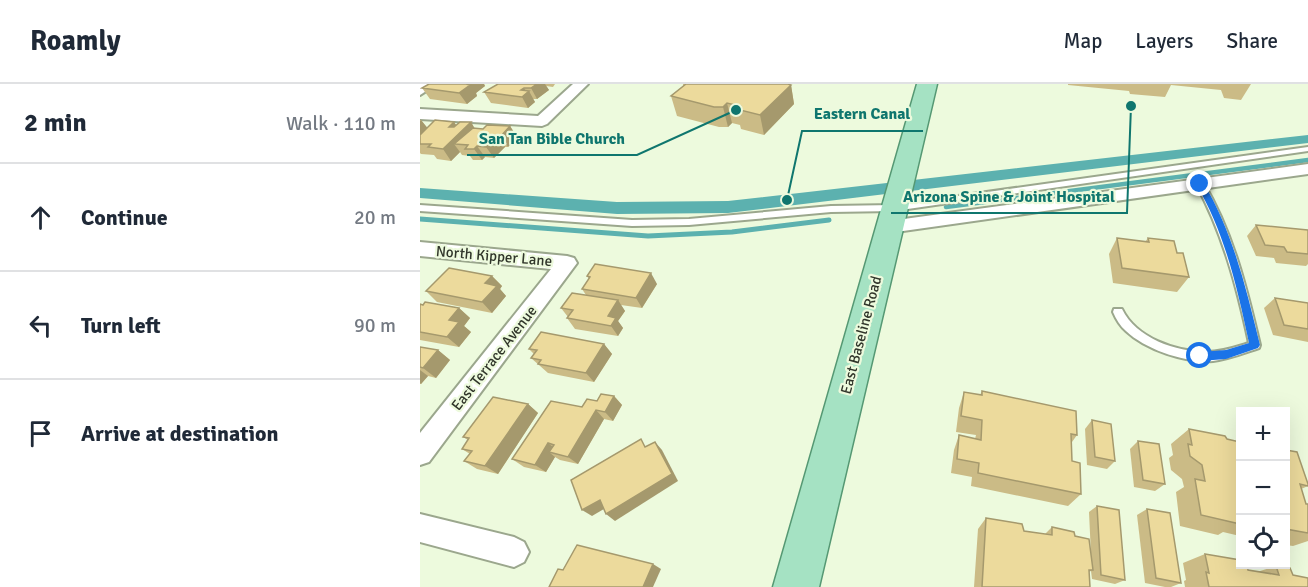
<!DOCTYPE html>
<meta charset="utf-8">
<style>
:root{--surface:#fff;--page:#f6f6f7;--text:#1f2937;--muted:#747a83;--line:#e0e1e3}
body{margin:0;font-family:Signika,sans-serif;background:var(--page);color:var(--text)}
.controls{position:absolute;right:18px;bottom:18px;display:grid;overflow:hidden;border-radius:0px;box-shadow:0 6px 24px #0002}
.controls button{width:54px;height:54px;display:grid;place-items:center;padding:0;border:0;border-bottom:2px solid var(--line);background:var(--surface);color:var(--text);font:30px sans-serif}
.stop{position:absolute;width:18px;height:18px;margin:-14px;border:4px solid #1a73e8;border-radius:50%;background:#fff}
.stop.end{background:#1a73e8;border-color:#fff;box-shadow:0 2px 6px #0008}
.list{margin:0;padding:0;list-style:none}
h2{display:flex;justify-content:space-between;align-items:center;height:78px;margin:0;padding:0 24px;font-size:26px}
h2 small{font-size:20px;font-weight:400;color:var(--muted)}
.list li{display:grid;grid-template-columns:39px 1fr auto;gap:18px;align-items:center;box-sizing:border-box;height:108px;padding:0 24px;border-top:2px solid var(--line)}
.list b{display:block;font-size:22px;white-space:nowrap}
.list em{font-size:20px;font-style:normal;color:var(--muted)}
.icon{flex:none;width:33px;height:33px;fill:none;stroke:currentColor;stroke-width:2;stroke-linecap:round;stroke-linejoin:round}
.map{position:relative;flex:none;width:888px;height:503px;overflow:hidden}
header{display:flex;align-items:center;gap:36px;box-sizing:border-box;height:84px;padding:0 30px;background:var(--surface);border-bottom:2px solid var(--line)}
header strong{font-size:28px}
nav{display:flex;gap:33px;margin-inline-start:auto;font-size:21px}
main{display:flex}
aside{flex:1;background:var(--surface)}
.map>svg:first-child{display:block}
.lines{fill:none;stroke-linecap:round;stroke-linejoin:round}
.stream-far1{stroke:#5cb1af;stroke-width:4.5}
.stream{stroke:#5cb1af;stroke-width:5}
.canal{fill:#5cb1af;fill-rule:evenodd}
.service-casing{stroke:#9ba78d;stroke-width:4}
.minor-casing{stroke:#9ba78d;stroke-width:4}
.primary-casing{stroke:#559873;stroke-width:3}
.service{fill:#fff;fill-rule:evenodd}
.minor{fill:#fff;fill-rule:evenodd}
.primary{fill:#a5e2c3;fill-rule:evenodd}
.wall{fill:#cbbb86}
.shaded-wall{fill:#a5996d}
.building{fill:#ecda9c;stroke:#a5996d;stroke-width:1.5}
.route{fill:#1a73e8}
.labels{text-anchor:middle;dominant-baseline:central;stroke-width:4.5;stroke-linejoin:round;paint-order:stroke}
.street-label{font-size:15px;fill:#30352a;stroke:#edfadd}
.leader{fill:none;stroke:#0f766e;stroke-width:2}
.callout-dot{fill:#0f766e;stroke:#edfadd;stroke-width:2}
.callout-label{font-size:16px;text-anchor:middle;font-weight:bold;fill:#0f766e;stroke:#edfadd;stroke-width:4.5;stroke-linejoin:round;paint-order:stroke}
</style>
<header>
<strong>Roamly</strong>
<nav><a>Map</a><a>Layers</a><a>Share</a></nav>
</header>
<main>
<aside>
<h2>2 min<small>Walk · 110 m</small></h2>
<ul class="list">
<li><svg class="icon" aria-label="ahead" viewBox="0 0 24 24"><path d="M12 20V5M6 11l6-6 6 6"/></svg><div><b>Continue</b></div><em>20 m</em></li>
<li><svg class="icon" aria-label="left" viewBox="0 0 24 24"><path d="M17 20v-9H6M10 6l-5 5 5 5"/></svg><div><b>Turn left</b></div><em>90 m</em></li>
<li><svg class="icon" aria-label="arrive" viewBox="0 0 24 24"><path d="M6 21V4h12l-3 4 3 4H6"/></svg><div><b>Arrive at destination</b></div></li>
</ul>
</aside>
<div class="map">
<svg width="888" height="503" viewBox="0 0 888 503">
<rect width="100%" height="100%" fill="#edfadd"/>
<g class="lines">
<path class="stream-far1" d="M526 123 888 76"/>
<path class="stream" d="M0 135 228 152 312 148 409 136"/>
<path class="canal" d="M888 51V59L308 129 197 130 0 114V104L197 118 308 117Z"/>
<defs>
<g id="service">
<path d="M888 63V67L474 127 411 128 269 141 212 142 0 127V121L212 136 269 135 411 122 474 121Z"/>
<path d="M780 97 783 98C813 148 827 205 840 261L839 264C824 269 809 275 793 277 766 279 726 266 706 247 700 242 696 235 693 228L694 225H702C716 254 756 268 787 268 802 268 816 263 829 259 817 203 803 150 776 100Z"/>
</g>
<g id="minor">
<path d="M0 0H17L0 11Z"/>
<path d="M153 0H168L127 40 122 42 0 35V25L118 32Z"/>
<path d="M888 80V90L469 149 462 148 460 143 462 138 469 137Z"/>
<path d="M0 158 147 172 154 174 157 179 9 378 0 381V349L131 185 0 172Z"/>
<path d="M0 430 94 453 104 458 109 468 104 478 94 483 0 458Z"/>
</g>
<path id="primary" d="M497 0H517L399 503H353Z"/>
</defs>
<use href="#service" class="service-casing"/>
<use href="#minor" class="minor-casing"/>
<use href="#primary" class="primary-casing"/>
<use href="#service" class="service"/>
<use href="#minor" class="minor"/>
<use href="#primary" class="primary"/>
</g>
<g class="wall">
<path d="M9 0H64L65 2 56 9 57 12 47 20 10 15 2 4Z"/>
<path d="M78 0H135L133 3 126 2 129 6 117 15H113L115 18 108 24 71 19 64 8Z"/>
<path d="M263 0H368L371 1 374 20 344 51 321 45 320 41 312 39 308 43H299L257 32 251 12 263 2Z"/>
<path d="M648 0H831L821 16 804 14 801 6 751 1 745 13 710 10 709 7 648 1Z"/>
<path d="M0 36H1L7 44 34 38 36 41 51 38 54 44 63 45 90 42 97 53 88 63H85L74 74 65 73 62 76H53L50 72 42 71 40 68 31 77 17 75 14 71 1 70 0 69Z"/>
<path d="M836 141 888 146V180L886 182 856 179 854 174 836 172 827 152Z"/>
<path d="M697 154 725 158 728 154 757 169 769 193 757 208 693 199 689 170Z"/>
<path d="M72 192 82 202 80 205 86 212 72 229 17 218 6 207Z"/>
<path d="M167 192 237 200 222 224 201 221 205 227 198 237 203 244 198 252 155 245 147 234 148 233 141 224 166 211 162 205 169 195Z"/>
<path d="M855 214 888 219V258L853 251 844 224Z"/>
<path d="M0 220 39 224 50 234 44 242 51 248 39 263 0 256Z"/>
<path d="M184 260 192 270 174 298 128 289 111 274 114 270 109 265Z"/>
<path d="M0 263 18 266 30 276 16 294 8 292 1 300H0Z"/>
<path d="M562 307 657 351 652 358V377L661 410 648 422 551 402 552 393 531 389 534 366 539 351 555 355 556 351 536 348 539 324 544 308 560 311Z"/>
<path d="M194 312 202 321 193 337 184 335 158 380 140 376 135 373 126 388 104 383 92 375 162 323 177 317Z"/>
<path d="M108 320 118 329 78 390 57 385 44 377 50 370 42 365 48 356 43 353Z"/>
<path d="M672 336 695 377 687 385 667 381 665 345Z"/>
<path d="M769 345 807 355 820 358V452L803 448 798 451 760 442 756 408 764 403 762 395 751 386 749 374 753 371 751 360Z"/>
<path d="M718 357 745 400 735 407 714 403 710 365Z"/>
<path d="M866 366 888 402 881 405 886 420H888V457L873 462 866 461Z"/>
<path d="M677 422 705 496 695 500 672 495 671 487 669 488 670 503H554L558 445 566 434 604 447 625 450 632 443 655 452 671 471 669 428Z"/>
<path d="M727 425 761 499 751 503H745L725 499 717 431Z"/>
<path d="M785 470 828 486 837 488 856 482 873 491 888 503H765L764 497 766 496 763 479Z"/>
</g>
<g class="shaded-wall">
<path d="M47 0H64L65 2 56 9 57 12 47 20 39 9Z"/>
<path d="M117 0H125L129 6 117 15 111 4Z"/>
<path d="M371 1 374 20 344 51 340 31Z"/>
<path d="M104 4 107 9 109 7 115 18 108 24 102 13 101 6Z"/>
<path d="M307 19 312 39 308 43 303 23Z"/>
<path d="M1 36 10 47 0 55V37Z"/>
<path d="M34 38 41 48 51 38 58 50 34 60 40 68 31 77 23 65 29 43Z"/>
<path d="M90 42 97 53 88 63 81 52Z"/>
<path d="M78 51 85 63 74 74 66 63Z"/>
<path d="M57 62 65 73 62 76 54 65Z"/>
<path d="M231 189 237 200 222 224 216 214Z"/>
<path d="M72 192 82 202 80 205 86 212 72 229 62 218 65 199Z"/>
<path d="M198 216 205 227 198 237 203 244 198 252 191 242 188 232Z"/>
<path d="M39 224 50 234 44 242 51 248 39 263 27 253 29 236Z"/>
<path d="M184 260 192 270 174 298 166 289Z"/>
<path d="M18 266 30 276 16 294 3 284Z"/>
<path d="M0 286 8 292 1 300 0 299Z"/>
<path d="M194 312 202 321 193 337 185 328Z"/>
<path d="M108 320 118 329 78 390 65 382Z"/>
<path d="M176 326 184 335 158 380 148 373Z"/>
<path d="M235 358 242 366 258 397 195 437 186 430Z"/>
<path d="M128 359 139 368H129L135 373 126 388 115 381Z"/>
<path d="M180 416 189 422 172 432 162 426Z"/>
<path d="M233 480 241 485 233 503H223Z"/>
</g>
<g class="building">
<path d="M9 0H47H46L50 1 39 9 2 4Z"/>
<path d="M78 0H117L111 4H104L101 6 109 7 102 13 64 8Z"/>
<path d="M266 0H368L371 1 340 31 316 25 320 22 307 19 303 23H294L251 12Z"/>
<path d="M15 36 34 38 29 43H34L40 38H51L23 65 8 63 11 60H0V51Z"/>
<path d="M67 41 90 42 81 52 78 51 66 63 57 62 54 65H45L48 61 34 60 53 44 63 45Z"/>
<path d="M836 141 888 146V170L867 168 864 163 845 161Z"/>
<path d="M697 154 729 158 728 154 754 157 757 169H763L769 193 702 184Z"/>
<path d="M175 180 231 189 216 214 162 205 170 193 167 192Z"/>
<path d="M29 184 72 192 65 199 77 202 62 218 6 207Z"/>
<path d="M152 209 198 216 188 232 196 234 191 242 147 234 153 226 141 224Z"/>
<path d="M855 214 888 219V245L864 241Z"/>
<path d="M5 218 39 224 29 236 39 238 27 253 0 248V220L3 221Z"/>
<path d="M121 248 184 260 166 289 118 280 121 276 111 274 117 266 109 265Z"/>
<path d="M0 263 18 266 3 284 0 283Z"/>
<path d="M562 307 656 327 657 351 651 350 652 377 660 379 661 410 558 389 559 379 537 375 539 351 561 356 562 336 541 332 544 308 562 311Z"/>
<path d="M181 310 194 312 185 328 176 326 148 373 129 368 134 361 128 359 115 381 92 375 131 317 162 323 167 315 177 317Z"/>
<path d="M73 313 108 320 65 382 44 377 52 367 42 365 49 354 43 353Z"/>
<path d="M672 336 691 340 695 377 675 373Z"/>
<path d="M769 345 805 352 807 355 820 358V440L781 431 775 395 785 397 782 381 770 372 768 360 772 361Z"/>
<path d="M221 355 225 363 235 358 252 390 186 430 180 416 162 426 151 396Z"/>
<path d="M718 357 739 360 745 400 723 396Z"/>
<path d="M866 366 877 368 888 400V402L880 400 886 420H888V449L866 445Z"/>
<path d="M677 422 699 426 705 496 681 491Z"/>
<path d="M727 425 750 429 761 499 736 494Z"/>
<path d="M566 434 602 440 604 447 632 451V443L654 448 655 452 669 455 673 486H669L670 503H562Z"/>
<path d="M157 461 233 480 223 503H129L138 485 143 486Z"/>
<path d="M785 470 820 476V480H827L828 486 859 491 856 482 870 484 873 491 888 494V503H789L786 488 789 489Z"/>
</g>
<path class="route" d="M780 97 783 98C813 148 826 204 840 261L838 264 806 275 780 277 775 272 780 268 806 266 829 259C817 203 805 149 776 100Z"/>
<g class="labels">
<g class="street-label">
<text transform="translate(74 172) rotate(5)">North Kipper Lane</text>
<text transform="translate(441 251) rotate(-75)">East Baseline Road</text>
<text transform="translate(74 274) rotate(-52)">East Terrace Avenue</text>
</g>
</g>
<path class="leader" d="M367 116L382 47H503M316 26L217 71H47M711 22L707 129H471"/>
<g class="callout-dot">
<circle cx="367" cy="116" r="6"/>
<circle cx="316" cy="26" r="6"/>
<circle cx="711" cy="22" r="6"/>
</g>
<g class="callout-label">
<text x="442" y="35">Eastern Canal</text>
<text x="132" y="60">San Tan Bible Church</text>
<text x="589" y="118">Arizona Spine &amp; Joint Hospital</text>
</g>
</svg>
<div class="controls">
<button>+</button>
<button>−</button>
<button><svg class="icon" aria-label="locate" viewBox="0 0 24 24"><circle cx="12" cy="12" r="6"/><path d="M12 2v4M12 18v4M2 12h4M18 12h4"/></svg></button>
</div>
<div class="stop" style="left:780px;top:272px"></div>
<div class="stop end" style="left:780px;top:100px"></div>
</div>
</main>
